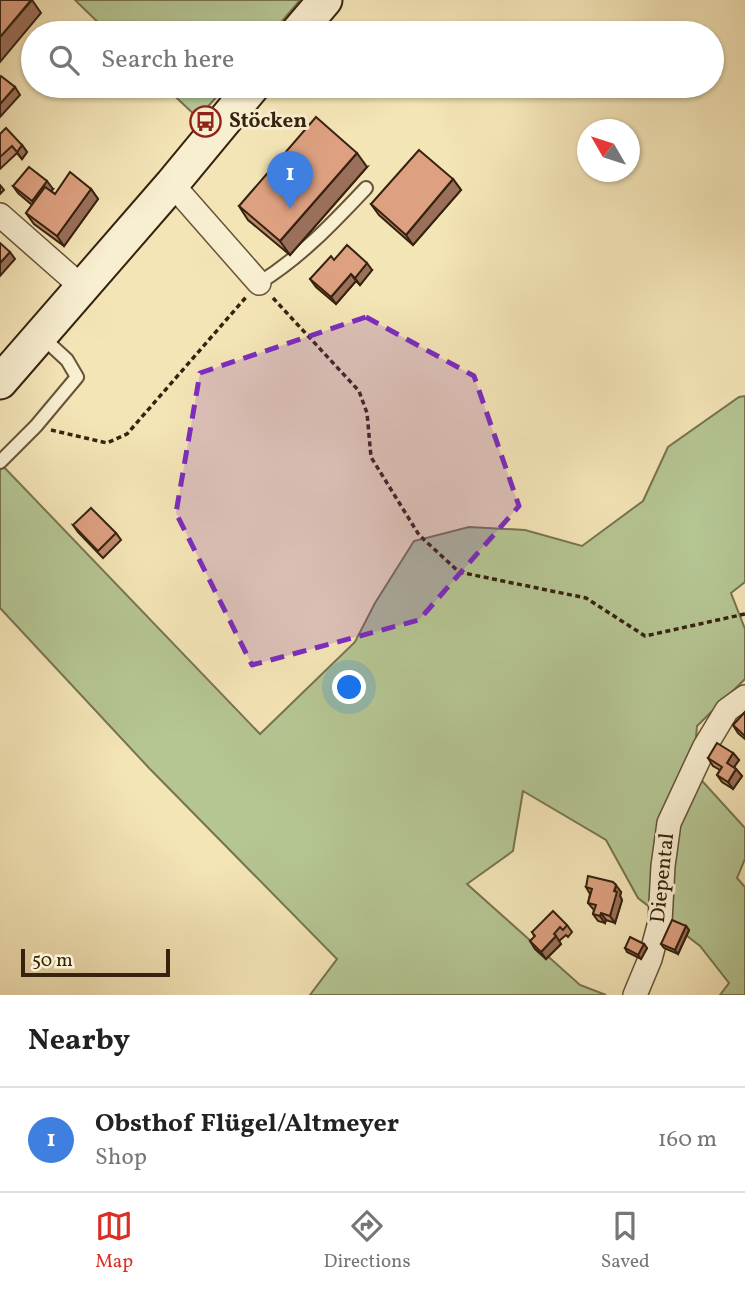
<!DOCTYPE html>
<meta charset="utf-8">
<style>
:root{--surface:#fff;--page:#f6f6f6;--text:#222;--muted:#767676;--line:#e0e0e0;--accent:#d93025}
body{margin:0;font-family:Vollkorn,serif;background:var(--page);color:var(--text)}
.compass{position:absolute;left:577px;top:119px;width:63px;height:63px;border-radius:50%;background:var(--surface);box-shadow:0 2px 5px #0004;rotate:309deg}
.scale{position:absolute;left:21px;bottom:18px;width:149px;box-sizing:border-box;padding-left:7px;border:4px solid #36220e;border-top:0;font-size:19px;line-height:24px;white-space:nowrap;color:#36220e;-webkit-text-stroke:5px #f8eed0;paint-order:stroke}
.you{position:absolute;left:350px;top:688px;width:24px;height:24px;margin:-18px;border:5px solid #fff;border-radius:50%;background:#1a73e8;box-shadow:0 0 0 10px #1a73e833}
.badge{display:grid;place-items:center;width:46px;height:46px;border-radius:50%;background:var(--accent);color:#fff;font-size:23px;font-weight:700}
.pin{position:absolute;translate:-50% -58px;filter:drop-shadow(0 2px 4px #0008)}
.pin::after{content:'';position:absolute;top:37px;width:24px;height:21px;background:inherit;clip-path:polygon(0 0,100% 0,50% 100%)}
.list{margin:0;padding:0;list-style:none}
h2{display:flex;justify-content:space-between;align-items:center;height:91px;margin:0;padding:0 28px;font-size:30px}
h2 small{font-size:23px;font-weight:400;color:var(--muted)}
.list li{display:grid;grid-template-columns:46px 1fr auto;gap:21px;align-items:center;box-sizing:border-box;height:105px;padding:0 28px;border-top:2px solid var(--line)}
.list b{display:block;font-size:26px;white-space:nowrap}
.list p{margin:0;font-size:23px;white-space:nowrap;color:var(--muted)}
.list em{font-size:23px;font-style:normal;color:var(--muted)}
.icon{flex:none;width:38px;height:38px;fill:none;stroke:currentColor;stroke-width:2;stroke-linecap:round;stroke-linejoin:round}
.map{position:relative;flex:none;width:745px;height:995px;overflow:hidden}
.search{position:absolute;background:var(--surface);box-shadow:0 2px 5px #0004;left:21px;right:21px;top:21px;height:77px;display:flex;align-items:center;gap:18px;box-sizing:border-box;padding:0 24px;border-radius:38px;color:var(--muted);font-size:26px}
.sheet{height:196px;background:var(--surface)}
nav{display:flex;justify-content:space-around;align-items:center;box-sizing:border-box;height:98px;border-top:2px solid var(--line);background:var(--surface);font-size:19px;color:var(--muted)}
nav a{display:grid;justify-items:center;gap:4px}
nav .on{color:var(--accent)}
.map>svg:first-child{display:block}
.green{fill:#b5c693;stroke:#767450;stroke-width:2}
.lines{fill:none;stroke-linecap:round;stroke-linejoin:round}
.lane-casing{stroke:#665338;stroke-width:16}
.street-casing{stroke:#665338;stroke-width:26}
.secondary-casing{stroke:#36220e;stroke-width:37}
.path{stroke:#36220e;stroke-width:3.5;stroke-dasharray:5 3.5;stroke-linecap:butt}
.lane{stroke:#f8eed0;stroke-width:12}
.street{stroke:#f8eed0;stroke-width:23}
.secondary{stroke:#f8eed0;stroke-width:33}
.wall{fill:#be8a6e;stroke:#36220e;stroke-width:2}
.shaded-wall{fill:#9b705a;stroke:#36220e;stroke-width:2}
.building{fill:#dda080;stroke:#36220e;stroke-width:2}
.marked{fill:#7b2cbf;fill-opacity:0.2;stroke:#7b2cbf;stroke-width:5;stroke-dasharray:14 9;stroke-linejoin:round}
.labels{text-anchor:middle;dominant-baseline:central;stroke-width:6;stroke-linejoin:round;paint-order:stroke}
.poi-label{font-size:21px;font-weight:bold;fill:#36220e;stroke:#f8eed0;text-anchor:start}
.street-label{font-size:21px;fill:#36220e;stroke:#f8eed0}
</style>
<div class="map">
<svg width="745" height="995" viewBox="0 0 745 995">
<rect width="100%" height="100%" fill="#f4e5b7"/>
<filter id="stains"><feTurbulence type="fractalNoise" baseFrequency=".00286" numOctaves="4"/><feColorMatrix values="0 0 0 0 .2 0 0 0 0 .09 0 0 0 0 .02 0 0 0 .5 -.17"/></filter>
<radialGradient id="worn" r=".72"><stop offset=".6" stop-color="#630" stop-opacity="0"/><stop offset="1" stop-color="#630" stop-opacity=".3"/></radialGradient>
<g class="green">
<path d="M75 0H300L272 33H109Z"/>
<path d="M164 86H226L198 118Z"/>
<path d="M745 396V582L731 593 745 629V679L697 726 693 771 745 828V859L737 878 745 887V995H720L729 983 700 946 638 898 606 840 523 791 513 851 467 884 580 985 606 995H310L337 959 149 768 0 608V463L260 734 355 642 375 603 414 541 469 527 525 530 582 546 643 501 668 447 739 397Z"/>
</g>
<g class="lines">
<defs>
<g id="lane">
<path d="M259 283C301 257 332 224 366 188"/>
<path d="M0 462 36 426 77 377 67 360 41 336"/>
</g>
<g id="street">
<path d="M172 184 259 283"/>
<path d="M0 215 83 288"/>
<path d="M635 995 650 959 660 922 663 866 669 823 704 748 727 710 745 697"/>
</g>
<g id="secondary">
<path d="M297 33 325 0"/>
<path d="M0 382 172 184 253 86"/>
</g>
</defs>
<use href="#lane" class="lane-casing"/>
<use href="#street" class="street-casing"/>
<use href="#secondary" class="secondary-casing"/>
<g class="path">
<path d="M273 298 359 391 367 413 371 457 419 535 459 572 586 598 645 636 745 614"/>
<path d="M51 430 107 443 127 434 247 296"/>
</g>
<use href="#lane" class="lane"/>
<use href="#street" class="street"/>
<use href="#secondary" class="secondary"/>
</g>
<g class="wall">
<path d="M0 134 22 145 27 152 22 159 17 153 0 169Z"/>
<path d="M367 167 290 255 248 220 239 206Z"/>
<path d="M453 179 461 190 413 245 379 215 371 204Z"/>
<path d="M0 185 4 190 0 194Z"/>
<path d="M13 186 53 189 51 191 55 194 91 189 98 199 64 246 34 224 26 213 32 205 18 193Z"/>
<path d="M334 260 372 270 360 285 356 281 336 304 316 287 310 279Z"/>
<path d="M73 525 116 533 121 540 103 558 78 532Z"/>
<path d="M745 712V739L738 733 733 725Z"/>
<path d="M733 753 739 760 734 767 742 776 733 789 722 782 717 775 720 770 713 766 708 758Z"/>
<path d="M586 887 621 892 620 896 622 900 615 923 606 920 605 923 598 921 593 914 594 910 588 903 590 894Z"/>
<path d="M567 925 572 932 568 937 566 935 559 941 561 944 546 959 535 949 530 941 535 937 532 932Z"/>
<path d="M686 926 689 930 678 954 664 948 661 944Z"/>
<path d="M644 944 647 948 641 959 627 952 625 948Z"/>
</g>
<g class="shaded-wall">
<path d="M32 0 41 13 0 62V37Z"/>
<path d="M15 87 20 95 0 117V104Z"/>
<path d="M22 145 27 152 22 159 17 152Z"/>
<path d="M357 153 367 167 290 255 280 241Z"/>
<path d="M453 179 461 190 413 245 406 235Z"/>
<path d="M47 181 53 189 37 208 32 201Z"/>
<path d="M91 189 98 199 64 246 57 236Z"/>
<path d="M10 252 15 259 0 276V263Z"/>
<path d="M367 263 372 270 360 285 355 278Z"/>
<path d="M351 274 356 281 336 304 331 297Z"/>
<path d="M733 753 739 760 732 770 727 763Z"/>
<path d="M736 769 742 776 733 789 728 782Z"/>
<path d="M616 885 621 892 620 896 622 900 615 923 610 916Z"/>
<path d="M601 913 606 920 605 923 600 916Z"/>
<path d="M686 926 689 930 678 954 675 950Z"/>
<path d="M556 936 561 944 546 959 541 952Z"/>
<path d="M644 944 647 948 641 959 638 955Z"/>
</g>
<g class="building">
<path d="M0 0H31L0 37Z"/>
<path d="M1 76 15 87 0 104V77Z"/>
<path d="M316 117 357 153 280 241 239 206Z"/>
<path d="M6 128 22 145 17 152 12 146 0 157V134Z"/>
<path d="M419 150 453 179 406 235 371 204Z"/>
<path d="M29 167 47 181 32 201 13 186Z"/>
<path d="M70 172 91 189 57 236 26 213 45 187 55 194Z"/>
<path d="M0 243 10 252 0 263Z"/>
<path d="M347 245 367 263 355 278 351 274 331 297 310 279 331 256 334 260Z"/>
<path d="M91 508 116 533 98 551 73 525Z"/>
<path d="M745 712V736L733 725Z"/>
<path d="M717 743 733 753 727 763 736 769 728 782 717 775 722 767 708 758Z"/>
<path d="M588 876 613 882 616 885 614 891 617 892 610 916 601 913 600 916 593 914 596 905 588 903 592 889 586 887Z"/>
<path d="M553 911 567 925 563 930 560 927 554 934 556 936 541 952 530 941 535 936 532 932Z"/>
<path d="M672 920 686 926 675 950 661 944Z"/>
<path d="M630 937 644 944 638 955 625 948Z"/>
</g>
<path class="marked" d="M366 317 474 376 519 506 419 620 252 665 176 513 200 373Z"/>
<defs>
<symbol id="bus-ring" viewBox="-11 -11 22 22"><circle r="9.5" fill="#f8eed0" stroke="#8f2418" stroke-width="1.5"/><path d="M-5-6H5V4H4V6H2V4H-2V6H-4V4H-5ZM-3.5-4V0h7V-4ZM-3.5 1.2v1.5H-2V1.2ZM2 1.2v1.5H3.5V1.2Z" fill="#8f2418"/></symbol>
</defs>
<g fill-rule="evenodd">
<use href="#bus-ring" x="188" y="104" width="35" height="35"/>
</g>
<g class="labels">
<g class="poi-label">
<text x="229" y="121">Stöcken</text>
</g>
<g class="street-label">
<text transform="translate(663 878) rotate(-84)">Diepental</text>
</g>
</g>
<rect width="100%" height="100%" filter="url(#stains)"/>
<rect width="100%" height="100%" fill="url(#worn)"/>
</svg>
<svg class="compass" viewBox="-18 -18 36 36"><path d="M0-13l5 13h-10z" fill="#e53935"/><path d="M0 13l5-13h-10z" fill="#767676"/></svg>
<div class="scale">50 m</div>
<div class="you"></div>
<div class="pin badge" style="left:290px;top:209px;background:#3f7fe0">1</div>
<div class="search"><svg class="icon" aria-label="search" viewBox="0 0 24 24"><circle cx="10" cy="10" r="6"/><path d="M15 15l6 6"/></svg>Search here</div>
</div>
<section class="sheet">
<h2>Nearby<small></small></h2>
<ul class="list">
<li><span class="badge" style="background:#3f7fe0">1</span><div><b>Obsthof Flügel/Altmeyer</b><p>Shop</p></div><em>160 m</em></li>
</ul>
</section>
<nav>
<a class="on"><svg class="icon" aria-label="map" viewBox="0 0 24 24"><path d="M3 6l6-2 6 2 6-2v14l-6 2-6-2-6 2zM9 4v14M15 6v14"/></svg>Map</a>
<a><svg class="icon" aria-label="directions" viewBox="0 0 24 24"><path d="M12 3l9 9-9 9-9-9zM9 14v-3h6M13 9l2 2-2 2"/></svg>Directions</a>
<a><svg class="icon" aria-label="saved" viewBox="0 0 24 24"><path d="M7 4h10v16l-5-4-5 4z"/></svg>Saved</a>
</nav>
